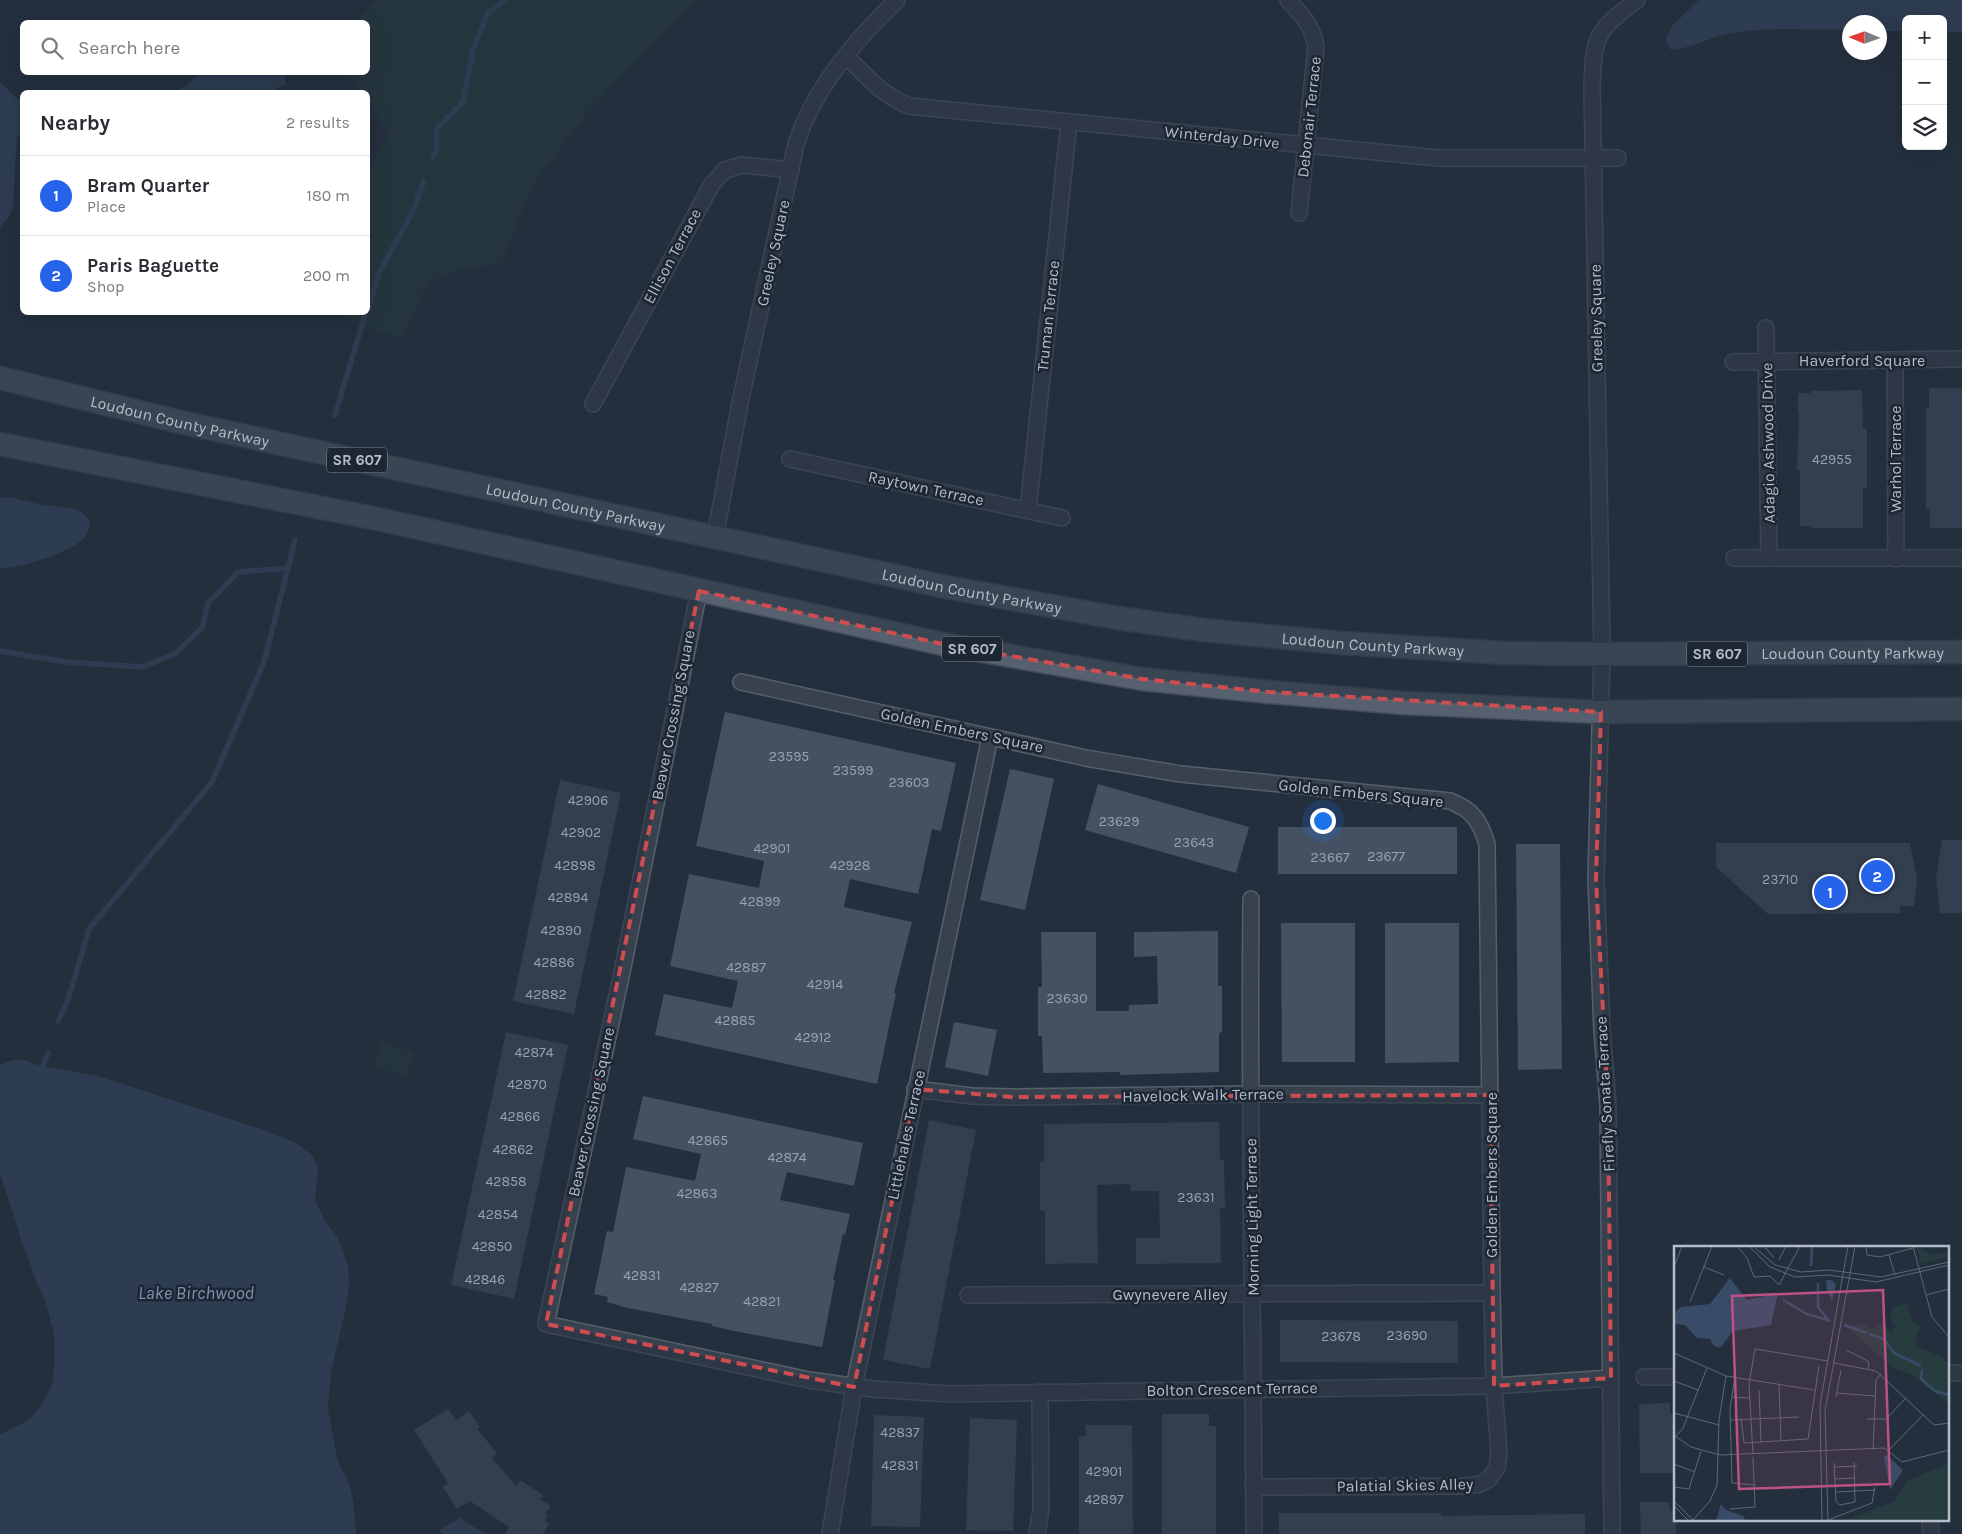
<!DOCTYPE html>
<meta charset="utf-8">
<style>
:root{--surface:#fff;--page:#f2f2f3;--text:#2b2b33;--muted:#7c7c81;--line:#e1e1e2;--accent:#2563eb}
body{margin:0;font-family:Karla,sans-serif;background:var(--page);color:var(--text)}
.controls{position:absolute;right:15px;top:15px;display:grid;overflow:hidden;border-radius:8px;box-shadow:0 5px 20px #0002}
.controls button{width:45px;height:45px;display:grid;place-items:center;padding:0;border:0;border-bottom:1px solid var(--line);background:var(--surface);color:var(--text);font:25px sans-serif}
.compass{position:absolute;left:1842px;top:15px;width:45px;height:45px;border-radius:50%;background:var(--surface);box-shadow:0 5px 20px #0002;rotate:272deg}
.you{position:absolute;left:1322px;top:820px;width:18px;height:18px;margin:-12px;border:4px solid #fff;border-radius:50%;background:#1a73e8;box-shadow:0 0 0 8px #1a73e833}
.badge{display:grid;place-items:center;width:32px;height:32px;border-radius:50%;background:var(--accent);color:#fff;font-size:16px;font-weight:700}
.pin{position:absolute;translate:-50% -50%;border:2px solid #fff;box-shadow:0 1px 5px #0006}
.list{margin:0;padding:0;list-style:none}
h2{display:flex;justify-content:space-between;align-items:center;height:65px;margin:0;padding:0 20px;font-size:21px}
h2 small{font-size:16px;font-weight:400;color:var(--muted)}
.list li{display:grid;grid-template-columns:32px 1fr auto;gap:15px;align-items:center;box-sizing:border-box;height:80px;padding:0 20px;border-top:1px solid var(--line)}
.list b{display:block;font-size:19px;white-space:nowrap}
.list p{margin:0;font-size:16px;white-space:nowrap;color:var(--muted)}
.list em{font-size:16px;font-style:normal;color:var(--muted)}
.icon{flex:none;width:28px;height:28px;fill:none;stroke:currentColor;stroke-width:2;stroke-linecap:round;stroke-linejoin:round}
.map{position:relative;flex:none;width:1962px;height:1534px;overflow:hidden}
.search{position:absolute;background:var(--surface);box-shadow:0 5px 20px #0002;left:20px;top:20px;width:350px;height:55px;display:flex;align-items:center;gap:12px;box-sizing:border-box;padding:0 18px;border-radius:8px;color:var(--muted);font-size:19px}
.panel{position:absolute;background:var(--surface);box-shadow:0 5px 20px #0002;left:20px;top:90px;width:350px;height:225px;border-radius:8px}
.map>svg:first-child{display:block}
.green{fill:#263c3f}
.water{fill:#394c67}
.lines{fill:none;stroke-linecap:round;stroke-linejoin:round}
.stream{stroke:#394c67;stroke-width:5.5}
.building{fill:#455162}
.street-casing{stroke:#565f6c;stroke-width:18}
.primary-casing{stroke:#414a57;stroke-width:25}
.street{stroke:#38414e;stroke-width:15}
.primary{stroke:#56606e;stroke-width:22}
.marked{fill:none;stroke:#ce4d50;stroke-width:4;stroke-dasharray:10 6;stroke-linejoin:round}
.labels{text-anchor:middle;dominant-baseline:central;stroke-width:5;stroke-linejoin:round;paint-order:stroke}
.number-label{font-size:14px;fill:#98a1af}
.shield{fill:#1d2633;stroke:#878f9c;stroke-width:1}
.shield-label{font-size:15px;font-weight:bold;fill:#b4bcc9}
.street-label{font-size:16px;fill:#b4bcc9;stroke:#1d2633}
.water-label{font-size:18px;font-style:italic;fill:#7c92b1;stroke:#1d2633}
.inset-river{fill:none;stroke:#394c67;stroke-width:2.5}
.inset-road{fill:none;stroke:#5e6776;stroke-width:1}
.view{fill:#bd5182;fill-opacity:0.15;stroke:#bd5182;stroke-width:2.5}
.inset-edge{fill:none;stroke:#b4bcc9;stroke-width:2.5}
</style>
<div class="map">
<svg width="1962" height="1534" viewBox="0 0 1962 1534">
<rect width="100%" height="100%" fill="#242f3e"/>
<g class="green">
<path d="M374 0H698L591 108 532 186 502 263 466 268 428 282 401 339 347 320 345 313 368 312V170L389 132 368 104V92H359L344 73 368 72V22H355Z"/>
<path d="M381 1042 413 1052 406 1076 374 1067Z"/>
</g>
<g class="water">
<path d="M1699 0H1962V32H1943V19H1906V31H1880V22H1850L1849 30C1809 30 1766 26 1726 34 1711 37 1683 52 1670 49L1667 43V36L1672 26Z"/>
<path d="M201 73H284L286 85 272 90 270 92H177Z"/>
<path d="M0 82 15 97 22 102V130L17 138 13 207 10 215 0 227Z"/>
<path d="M0 498H14L42 505 71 508 80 511 90 520C89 527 88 533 83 539 73 551 18 569 2 568H0Z"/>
<path d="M13 1060H26L33 1064 98 1076 264 1130 294 1142 311 1154 316 1163 318 1171 315 1200 324 1219 338 1238 348 1266 349 1284 346 1307 331 1372 328 1408 335 1448 339 1464 349 1483 353 1501 356 1534H0V1435L25 1422 33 1416 39 1408 49 1391 53 1380 55 1353 54 1333 45 1300 38 1285 22 1242 0 1173V1065Z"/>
<path d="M460 1518 485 1534H442L440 1530Z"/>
</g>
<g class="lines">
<g class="stream">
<path d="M433 157 437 149 436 129 463 102 473 50 488 13 505 0"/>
<path d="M368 309 380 271 413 211 424 181"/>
<path d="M335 415 366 312"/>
<path d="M0 651 67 662 142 667 175 654 202 628 208 603 238 572 288 568"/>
<path d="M58 1021 68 1000 89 929 212 782 264 662 295 540"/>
<path d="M44 1072 43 1065 48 1053"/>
</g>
</g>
<g class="building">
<path d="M1929 388H1961L1962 392V528H1930V509H1926V408L1929 409Z"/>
<path d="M1862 390 1863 429H1867V488H1863V528H1811V526H1800V470H1797L1799 413H1798V393H1811V391Z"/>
<path d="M725 712 956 763 941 831 932 829 918 894 850 879 844 907 912 922 894 993H896L877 1084 655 1035 664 994 732 1008 738 981 670 966 689 874 759 888 764 861 696 846Z"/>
<path d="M1010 769 1054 779 1025 910 980 900Z"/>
<path d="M560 780 621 793 574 1014 513 1001Z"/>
<path d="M1098 784 1249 827 1236 873 1085 830Z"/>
<rect x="1278" y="827" width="179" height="47"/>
<path d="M1942 840H1962V913H1940L1936 878Z"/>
<path d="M1716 843H1910L1917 878 1914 906H1900V913L1768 914 1716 867Z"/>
<path d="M1516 844H1560L1562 1069 1518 1070Z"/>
<path d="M1281 923H1355V1062H1282Z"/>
<path d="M1385 923H1459V1062L1385 1063Z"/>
<path d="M1218 931V986H1222V1032L1219 1033V1072L1120 1075V1072L1043 1073 1042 1036H1038V987H1042L1041 932H1096V1011H1129V1005L1158 1004 1157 956 1134 957V932Z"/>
<path d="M954 1022 997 1030 988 1076 945 1067Z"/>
<path d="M506 1032 568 1045 514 1299 451 1285Z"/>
<path d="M643 1096 863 1143 854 1186 787 1172 780 1200 850 1214 845 1235 843 1234 833 1280H835L822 1347 739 1332 712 1326V1324L628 1308 607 1302 608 1297 594 1294 607 1231 613 1232 626 1167 695 1181 701 1154 633 1139Z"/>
<path d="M929 1120 976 1130 930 1369 883 1360Z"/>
<path d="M1219 1122 1220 1160H1224L1225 1208H1220L1221 1263 1136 1264V1238H1160L1159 1191H1131L1130 1184 1097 1185 1098 1263 1045 1264V1211H1040V1162L1044 1161V1124Z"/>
<path d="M1280 1320 1458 1321V1363L1280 1362Z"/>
<path d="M1670 1403V1414H1676V1473H1640L1639 1404Z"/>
<path d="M448 1409 456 1420 469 1411 480 1427 477 1429 497 1453 492 1458 516 1486 520 1480 543 1495 540 1499 551 1506 545 1514 548 1516 545 1521 549 1524 543 1534H505L509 1527 470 1501 457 1509 443 1487 448 1483 414 1430Z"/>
<path d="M1162 1414H1209V1426H1216V1534H1162Z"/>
<path d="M874 1415 924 1417 920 1527 871 1526Z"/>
<path d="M970 1418 1017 1420 1013 1531 966 1530Z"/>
<path d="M1085 1425H1132L1133 1534H1079V1436H1086Z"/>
<path d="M1640 1502H1669L1670 1511H1676V1534H1641Z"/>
<path d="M1279 1513H1441V1516L1585 1514V1534H1279Z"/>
</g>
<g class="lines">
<defs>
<g id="street">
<path d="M1288 0C1302 15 1313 26 1316 47L1299 213"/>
<path d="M846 56C867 77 882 95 909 106L1438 158H1618"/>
<path d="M1766 328 1769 558"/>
<path d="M1895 360 1896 559"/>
<path d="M1733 362 1962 359"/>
<path d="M593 404 712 184 725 170 742 165 791 170"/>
<path d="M790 459 1062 518"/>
<path d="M1028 510 1069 122"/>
<path d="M715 537 740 403 796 144C813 90 856 39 897 0"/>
<path d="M1734 558H1962"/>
<path d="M699 591 622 972 546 1324 809 1380 873 1389 950 1394 1494 1386 1611 1378"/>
<path d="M741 682 1086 758 1181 774 1450 801C1473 810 1480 821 1487 844L1492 1293 1494 1386 1499 1453 1497 1468 1489 1479 1480 1484 1465 1486 1253 1487"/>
<path d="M1251 899C1249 1111 1253 1322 1254 1534"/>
<path d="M915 1089 972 1096 1012 1097 1250 1094 1490 1095"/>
<path d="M968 1295 1492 1293"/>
<path d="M1948 1373H1962"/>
<path d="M1644 1377H1676"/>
<path d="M1930 1520 1931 1534"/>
<path d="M830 1534 854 1387 990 737"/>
<path d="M1037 1534 1041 1509 1040 1392"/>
<path d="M1612 1534 1608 1105 1602 1031 1596 879 1602 654 1592 86C1594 35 1596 31 1637 0"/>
</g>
<g id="primary">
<path id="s1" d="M0 378 180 422 951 588 1118 618 1203 630 1342 643 1505 653 1602 654 1962 652"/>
<path d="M0 444 378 519 943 644 1142 679 1269 692 1403 703 1601 712 1962 709"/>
</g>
</defs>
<use href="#street" class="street-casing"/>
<use href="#primary" class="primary-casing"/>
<use href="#street" class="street"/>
<use href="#primary" class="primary"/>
</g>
<path d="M0 0H1962V1534H0ZM699 591 943 644 1142 679 1269 692 1601 712 1596 879 1608 1105 1611 1378 1494 1386 1490 1095 1012 1097 915 1089 854 1387 546 1324Z" fill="#242f3e" fill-opacity=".55" fill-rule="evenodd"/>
<path class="marked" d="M699 591 943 644 1142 679 1269 692 1601 712 1596 879 1608 1105 1611 1378 1494 1386 1490 1095 1012 1097 915 1089 854 1387 546 1324Z"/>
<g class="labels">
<g class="number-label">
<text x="1832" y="459">42955</text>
<text x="789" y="756">23595</text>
<text x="853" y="770">23599</text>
<text x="909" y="782">23603</text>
<text x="588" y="800">42906</text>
<text x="1119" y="821">23629</text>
<text x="581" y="832">42902</text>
<text x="1194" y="842">23643</text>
<text x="772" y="848">42901</text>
<text x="1386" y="856">23677</text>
<text x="1330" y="857">23667</text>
<text x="575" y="865">42898</text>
<text x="850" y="865">42928</text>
<text x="1780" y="879">23710</text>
<text x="568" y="897">42894</text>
<text x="760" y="901">42899</text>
<text x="561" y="930">42890</text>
<text x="554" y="962">42886</text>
<text x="746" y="967">42887</text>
<text x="825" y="984">42914</text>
<text x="546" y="994">42882</text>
<text x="1067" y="998">23630</text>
<text x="735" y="1020">42885</text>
<text x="813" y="1037">42912</text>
<text x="534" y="1052">42874</text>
<text x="527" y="1084">42870</text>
<text x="520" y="1116">42866</text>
<text x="708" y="1140">42865</text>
<text x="513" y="1149">42862</text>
<text x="787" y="1157">42874</text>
<text x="506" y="1181">42858</text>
<text x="697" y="1193">42863</text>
<text x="1196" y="1197">23631</text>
<text x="498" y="1214">42854</text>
<text x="492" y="1246">42850</text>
<text x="642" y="1275">42831</text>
<text x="485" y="1279">42846</text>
<text x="699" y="1287">42827</text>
<text x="762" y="1301">42821</text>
<text x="1407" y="1335">23690</text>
<text x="1341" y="1336">23678</text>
<text x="900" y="1432">42837</text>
<text x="900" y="1465">42831</text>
<text x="1104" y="1471">42901</text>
<text x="1104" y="1499">42897</text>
</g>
<g class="shield">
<rect x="327" y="447.5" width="60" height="25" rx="4"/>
<rect x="942" y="636.5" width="60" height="25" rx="4"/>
<rect x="1687" y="641.5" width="60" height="25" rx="4"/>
</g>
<g class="shield-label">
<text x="357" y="460">SR 607</text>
<text x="972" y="649">SR 607</text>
<text x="1717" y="654">SR 607</text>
</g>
<g class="street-label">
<text transform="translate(1309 117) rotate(-84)">Debonair Terrace</text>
<text transform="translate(1222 137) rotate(6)">Winterday Drive</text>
<text transform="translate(773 253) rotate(-78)">Greeley Square</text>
<text transform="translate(672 256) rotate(-62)">Ellison Terrace</text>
<text transform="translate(1048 316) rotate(-84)">Truman Terrace</text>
<text transform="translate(1596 318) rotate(-91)">Greeley Square</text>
<text x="1862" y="360">Haverford Square</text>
<text stroke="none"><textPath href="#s1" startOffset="185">Loudoun County Parkway</textPath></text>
<text transform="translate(1768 443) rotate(-91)">Adagio Ashwood Drive</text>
<text transform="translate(1895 459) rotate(-90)">Warhol Terrace</text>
<text transform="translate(926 488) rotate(12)">Raytown Terrace</text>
<text stroke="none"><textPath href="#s1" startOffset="590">Loudoun County Parkway</textPath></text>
<text stroke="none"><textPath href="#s1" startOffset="995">Loudoun County Parkway</textPath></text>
<text stroke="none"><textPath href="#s1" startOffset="1400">Loudoun County Parkway</textPath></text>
<text stroke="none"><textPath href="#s1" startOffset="1880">Loudoun County Parkway</textPath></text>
<text transform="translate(673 715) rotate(-79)">Beaver Crossing Square</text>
<text transform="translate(962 730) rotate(12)">Golden Embers Square</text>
<text transform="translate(1361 793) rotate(6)">Golden Embers Square</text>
<text transform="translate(1605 1094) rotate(-93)">Firefly Sonata Terrace</text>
<text transform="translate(1203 1095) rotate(-1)">Havelock Walk Terrace</text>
<text transform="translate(591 1112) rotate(-78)">Beaver Crossing Square</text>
<text transform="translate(906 1135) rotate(-78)">Littlehales Terrace</text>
<text transform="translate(1491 1175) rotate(-90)">Golden Embers Square</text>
<text transform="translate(1252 1217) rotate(-91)">Morning Light Terrace</text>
<text x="1170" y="1294">Gwynevere Alley</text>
<text transform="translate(1232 1389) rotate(-1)">Bolton Crescent Terrace</text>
<text transform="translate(1405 1485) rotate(-1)">Palatial Skies Alley</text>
</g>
<g class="water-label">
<text x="196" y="1293">Lake Birchwood</text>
</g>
</g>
<g transform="translate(1674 1246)">
<rect width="275" height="275" fill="#242f3e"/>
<path d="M242 0 258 9 275 7V11L247 18ZM232 57 238 75 246 82 241 90 243 101 264 109 275 118V158L237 128 221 123 177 85 179 80 186 77 198 83 205 77 217 86 222 80 216 75 219 61ZM275 217V275H171L221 255 233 235Z" fill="#263c3f"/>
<path d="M56 32 73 54 104 47 97 79 59 85 46 102 40 100 36 93 23 92 11 79 0 78 2 65 7 61 36 58ZM157 34 162 38 158 55 153 43 152 34ZM213 209 229 224 216 244 210 210ZM47 258 52 264 69 270 72 275H42Z" fill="#394c67"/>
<path class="inset-river" d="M137 20 138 0M144 37V61L154 74M109 54 133 68 157 75M170 79 193 87M195 88 210 93 220 107 247 120M248 123 247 133 261 145 275 149"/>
<path class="inset-road" d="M63 0 73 12 80 31 96 30 105 39 126 0M75 0 96 21 121 31 154 29 202 36 275 19M79 0 101 19 127 26 155 24 207 31 275 16M90 0 100 12M192 0 193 9 206 11 239 2M239 0 258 71 275 91M215 9 221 29M105 14 112 0M0 21 8 0M30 21 50 29M252 49 275 43M16 56 38 0M172 104 194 115 195 123M0 107 52 130 140 144M160 117 202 125 260 179 275 177M61 131 56 162 58 237 81 239M0 135 24 144M105 138 107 194M85 144 87 196M163 147 201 150M58 151 76 152M162 151 167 124M0 167 45 179M67 173 70 197 134 193 145 120M193 173H212L232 152M56 174 125 171M1 190 17 201 46 209 210 202 228 216 275 204M0 192 9 182 33 122M199 204 202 134 207 128M214 205 249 169M79 208 75 138 81 103 154 115M160 217 162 256 166 259 181 256 180 216M0 218 21 226M160 221 183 220M161 233 180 232M0 241 15 243 27 205M161 246 201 244M0 255 20 275M0 260 15 275M56 263 81 261 79 211M19 274 36 255 43 239 45 174 52 130M154 274 198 257 201 241M148 275 146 159 174 0M154 275 151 165 181 0"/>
<path class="view" d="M209 44 216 238 65 243 58 50Z"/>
<rect width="275" height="275" class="inset-edge"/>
</g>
</svg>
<div class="controls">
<button>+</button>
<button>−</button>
<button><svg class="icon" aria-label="layers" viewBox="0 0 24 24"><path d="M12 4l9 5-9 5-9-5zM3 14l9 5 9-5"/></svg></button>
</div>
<svg class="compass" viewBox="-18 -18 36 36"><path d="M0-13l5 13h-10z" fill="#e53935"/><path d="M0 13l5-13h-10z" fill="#7c7c81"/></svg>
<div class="you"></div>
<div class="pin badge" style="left:1830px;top:892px">1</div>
<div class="pin badge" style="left:1877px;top:876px">2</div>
<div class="search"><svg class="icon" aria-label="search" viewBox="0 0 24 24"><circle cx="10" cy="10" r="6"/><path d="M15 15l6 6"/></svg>Search here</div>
<section class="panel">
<h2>Nearby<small>2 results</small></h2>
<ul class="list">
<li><span class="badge">1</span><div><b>Bram Quarter</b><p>Place</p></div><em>180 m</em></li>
<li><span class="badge">2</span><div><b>Paris Baguette</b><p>Shop</p></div><em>200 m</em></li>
</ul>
</section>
</div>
